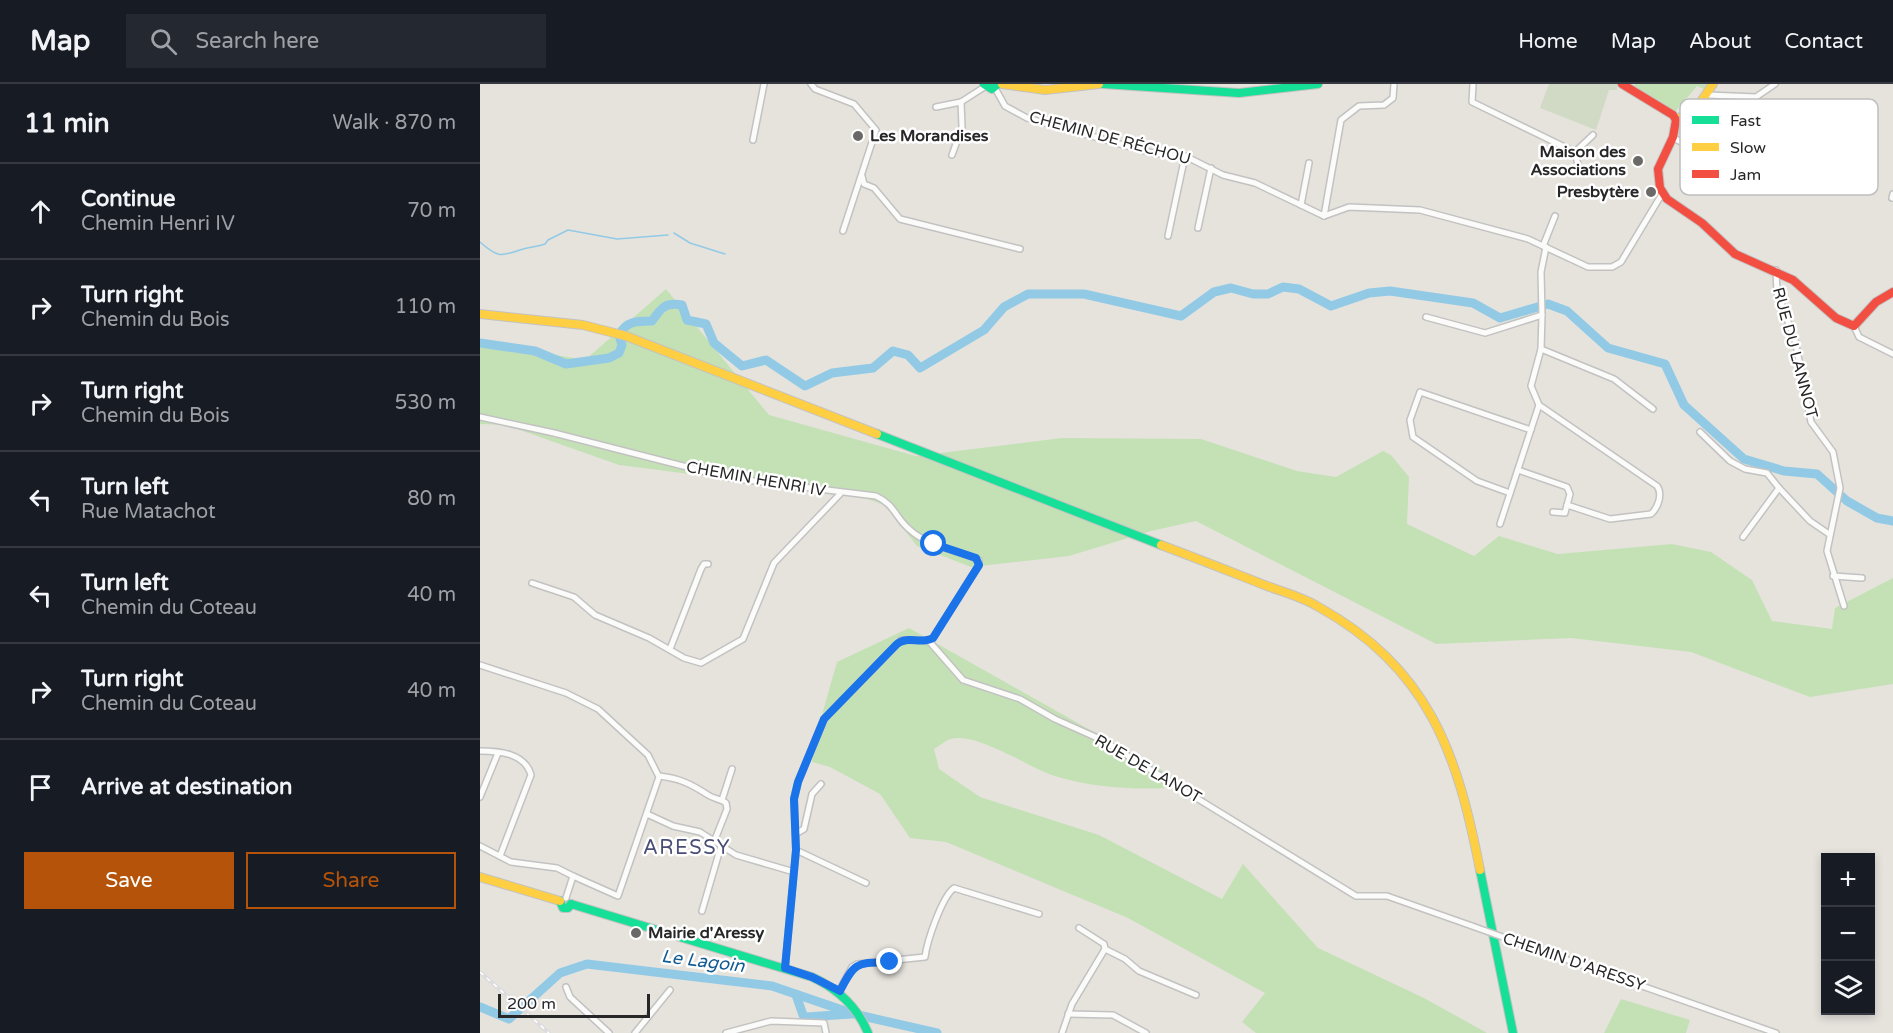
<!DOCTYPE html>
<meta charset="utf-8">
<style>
:root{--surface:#171b24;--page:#242831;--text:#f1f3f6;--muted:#9ea1a6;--line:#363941;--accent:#b45309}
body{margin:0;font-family:"Varela Round",sans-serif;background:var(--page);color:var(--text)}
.controls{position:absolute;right:18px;bottom:18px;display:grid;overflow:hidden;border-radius:0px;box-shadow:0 3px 9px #0003}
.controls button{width:54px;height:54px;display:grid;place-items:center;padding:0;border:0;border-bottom:2px solid var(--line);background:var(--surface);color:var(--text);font:30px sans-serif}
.scale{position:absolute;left:18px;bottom:15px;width:152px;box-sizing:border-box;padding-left:6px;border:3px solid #272727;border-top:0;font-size:16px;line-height:21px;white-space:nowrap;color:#272727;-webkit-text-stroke:4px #fff;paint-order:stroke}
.stop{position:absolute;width:18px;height:18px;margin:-14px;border:4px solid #1a73e8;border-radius:50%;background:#fff}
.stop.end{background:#1a73e8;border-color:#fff;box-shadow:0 2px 6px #0008}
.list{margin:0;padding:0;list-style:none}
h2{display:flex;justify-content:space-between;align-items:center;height:78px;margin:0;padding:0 24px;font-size:26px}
h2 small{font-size:20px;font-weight:400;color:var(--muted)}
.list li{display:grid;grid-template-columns:39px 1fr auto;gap:18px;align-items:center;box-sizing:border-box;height:96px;padding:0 24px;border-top:2px solid var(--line)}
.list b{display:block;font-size:22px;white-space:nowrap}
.list p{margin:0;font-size:20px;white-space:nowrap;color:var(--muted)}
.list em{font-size:20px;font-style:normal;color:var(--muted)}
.actions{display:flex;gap:12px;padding:18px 24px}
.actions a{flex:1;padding:14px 0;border:2px solid var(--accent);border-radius:0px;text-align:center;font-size:21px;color:var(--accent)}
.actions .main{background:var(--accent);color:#fff}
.icon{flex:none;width:33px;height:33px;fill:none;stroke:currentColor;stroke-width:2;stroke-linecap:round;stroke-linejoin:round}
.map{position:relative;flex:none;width:1413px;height:949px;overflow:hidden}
header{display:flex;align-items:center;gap:36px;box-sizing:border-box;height:84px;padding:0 30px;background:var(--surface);border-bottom:2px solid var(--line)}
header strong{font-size:28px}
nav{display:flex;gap:33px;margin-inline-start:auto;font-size:21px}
.search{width:420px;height:54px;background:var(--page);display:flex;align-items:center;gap:15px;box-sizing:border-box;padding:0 21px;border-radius:0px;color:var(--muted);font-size:22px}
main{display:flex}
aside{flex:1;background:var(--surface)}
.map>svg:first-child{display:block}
.green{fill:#c4e1b6}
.cemetery{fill:#d0dac5}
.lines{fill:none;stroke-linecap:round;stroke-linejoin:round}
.stream{stroke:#92cae6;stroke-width:1.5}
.river{stroke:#92cae6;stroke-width:9}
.street-casing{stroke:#c3c2c2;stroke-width:8}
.fast-casing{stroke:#c3c2c2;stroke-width:10}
.slow-casing{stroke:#c3c2c2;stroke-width:10}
.jam-casing{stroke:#c3c2c2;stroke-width:10}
.street{stroke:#fbfbfa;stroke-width:5}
.fast{stroke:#16e098;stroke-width:8}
.slow{stroke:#ffcf43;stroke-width:8}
.jam{stroke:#f24e42;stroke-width:8}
.rail-casing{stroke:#dcdbdd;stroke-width:4}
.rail{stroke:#fff;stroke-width:1.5;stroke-dasharray:4.5;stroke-linecap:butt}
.street-bridge-casing{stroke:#c3c2c2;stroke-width:8;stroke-linecap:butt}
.street-bridge{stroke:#fbfbfa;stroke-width:5}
.route{stroke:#1a73e8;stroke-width:8}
.poi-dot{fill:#6a6967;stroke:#fff;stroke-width:2}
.labels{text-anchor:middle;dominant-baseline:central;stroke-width:5;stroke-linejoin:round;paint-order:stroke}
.poi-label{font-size:16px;font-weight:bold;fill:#272727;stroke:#fff;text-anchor:start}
.street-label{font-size:16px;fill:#272727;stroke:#fff}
.water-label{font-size:18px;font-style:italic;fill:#115b92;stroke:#fff}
.quarter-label{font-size:20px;letter-spacing:1.5px;fill:#4a4e76;stroke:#fff}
.key{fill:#fff;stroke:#bebebe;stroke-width:1.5}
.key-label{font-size:16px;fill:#272727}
</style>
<header>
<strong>Map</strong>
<div class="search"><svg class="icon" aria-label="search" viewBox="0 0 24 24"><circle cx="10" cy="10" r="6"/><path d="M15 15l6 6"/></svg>Search here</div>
<nav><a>Home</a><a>Map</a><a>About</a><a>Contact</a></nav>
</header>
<main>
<aside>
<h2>11 min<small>Walk · 870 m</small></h2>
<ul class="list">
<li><svg class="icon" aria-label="ahead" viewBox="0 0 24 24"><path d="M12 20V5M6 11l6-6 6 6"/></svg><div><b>Continue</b><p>Chemin Henri IV</p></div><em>70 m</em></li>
<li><svg class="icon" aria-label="right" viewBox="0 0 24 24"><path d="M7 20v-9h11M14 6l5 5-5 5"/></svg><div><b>Turn right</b><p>Chemin du Bois</p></div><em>110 m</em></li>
<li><svg class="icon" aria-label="right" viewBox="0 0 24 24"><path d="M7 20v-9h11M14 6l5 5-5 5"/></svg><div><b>Turn right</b><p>Chemin du Bois</p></div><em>530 m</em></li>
<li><svg class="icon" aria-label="left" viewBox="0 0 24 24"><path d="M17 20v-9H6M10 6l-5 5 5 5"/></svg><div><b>Turn left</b><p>Rue Matachot</p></div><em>80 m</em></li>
<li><svg class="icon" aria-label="left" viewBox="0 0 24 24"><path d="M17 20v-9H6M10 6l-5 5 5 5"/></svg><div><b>Turn left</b><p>Chemin du Coteau</p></div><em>40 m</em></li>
<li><svg class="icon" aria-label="right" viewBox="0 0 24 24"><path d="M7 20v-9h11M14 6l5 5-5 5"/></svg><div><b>Turn right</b><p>Chemin du Coteau</p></div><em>40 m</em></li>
<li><svg class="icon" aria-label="arrive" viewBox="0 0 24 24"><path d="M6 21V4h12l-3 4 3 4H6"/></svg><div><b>Arrive at destination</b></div></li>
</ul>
<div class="actions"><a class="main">Save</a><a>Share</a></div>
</aside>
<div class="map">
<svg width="1413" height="949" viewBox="0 0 1413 949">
<rect width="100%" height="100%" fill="#e6e3dd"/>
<g class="green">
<path d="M1155 0H1229L1226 6 1217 2 1195 28 1154 3Z"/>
<path d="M186 205 289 331 436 372 582 354 721 355 817 387 856 393 903 367 911 371 929 393 927 440 994 472 1019 452 1078 470 1192 460 1231 468 1272 496 1292 537 1352 545 1355 524 1413 494V600L1330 613 1211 568 1091 554 956 560 716 437 671 447 589 472 491 483 437 462 405 421 375 411 139 381 26 341 0 340V258L105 276Z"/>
<path d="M429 544 710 702C668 707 619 705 578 693 549 685 498 647 470 655 465 657 459 662 454 665L459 685 500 713 619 751 742 815 763 780 838 864 944 914 1007 949H776L762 938 785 909 648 834 466 758 430 754 400 710 350 683 332 678 341 634 357 578Z"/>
<path d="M1141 915 1210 936 1206 949H1124Z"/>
</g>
<path class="cemetery" d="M1069 0H1137V6H1129L1116 46 1060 24Z"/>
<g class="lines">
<g class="stream">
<path d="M194 149 210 159 245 170"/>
<path d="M0 158C17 173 20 173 40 166 48 163 57 163 65 160L68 156 88 146 137 155 188 151"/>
</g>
<g class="river">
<path d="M0 259 55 267 86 280 129 274 139 269 142 261 139 251C146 237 157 237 172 237 181 224 185 218 202 221L207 236 226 240 234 259 262 282 286 276 325 302 352 289 393 284 413 267 428 271 440 284 504 246 524 223 548 210H604L701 232 734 208 751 204 773 210H788L803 203 819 205 851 222 889 209 910 207 993 219 1020 234 1068 220 1087 227 1128 264 1185 280 1204 321 1264 375 1304 387 1337 390 1367 417 1397 434 1413 437"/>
<path d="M316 911 323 931 326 933 371 930"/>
<path d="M0 923 29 935 80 889 107 880 292 902 374 930 457 949"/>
</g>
<defs>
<g id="street">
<path d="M331 0 335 5 374 20 396 46 363 147"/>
<path d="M993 0 992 18 1095 68 1098 81 1104 90"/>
<path d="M515 4 525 22 547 34 672 69 705 72 743 91 775 99 844 132 869 123 940 126 1048 155 1108 183H1132L1141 178 1182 110"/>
<path d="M1228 11 1276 13 1295 0"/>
<path d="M456 23 481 18 506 2"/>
<path d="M1194 54 1222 70"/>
<path d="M273 56 284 0"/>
<path d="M1095 68 1113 51"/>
<path d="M472 71 482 43 481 18"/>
<path d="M382 92 384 100 394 104 420 135 540 165"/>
<path d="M1412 114 1413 110"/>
<path d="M821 121 829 79"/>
<path d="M844 132 861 36 879 22 904 21 913 14 914 0"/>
<path d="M718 144 731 84"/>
<path d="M688 152 705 72"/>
<path d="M1063 162 1075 132"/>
<path d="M1296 186 1297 209 1315 256 1331 338 1353 368 1360 404 1347 467 1364 522"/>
<path d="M946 233 1005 249 1062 231 1061 188 1066 163"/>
<path d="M1374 242 1379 253 1413 270"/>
<path d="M1061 265 1134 295 1173 325"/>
<path d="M0 333 74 349 250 394 396 412C415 421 415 433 429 445 448 463 476 465 499 476V481L453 554 448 556H421L344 635 318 698 314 715 316 766 305 884"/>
<path d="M1220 348 1250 377 1265 385 1287 389 1299 404"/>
<path d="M1038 386 1087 403 1090 410 1087 421 1130 435 1171 430C1178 424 1183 410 1177 402L1059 321"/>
<path d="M1030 409 997 397 933 353 930 336 940 308 1051 346"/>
<path d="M1073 428 1085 429 1087 421"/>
<path d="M1020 440 1059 321 1051 302 1061 265 1062 231"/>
<path d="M1263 453 1299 404 1330 437 1349 450"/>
<path d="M1353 492 1382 494"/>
<path d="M52 499 94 513 115 531 169 554 204 574 221 579 263 555 294 479 360 410"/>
<path d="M448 556 483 596 540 615 575 635 622 656 876 812H907L992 842"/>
<path d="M190 565 221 485 224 480H228"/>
<path d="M0 581 86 609 118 625 168 671 179 693 138 812 93 792 86 814"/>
<path d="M0 667C19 667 45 669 51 691L20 772"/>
<path d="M179 692C199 694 211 700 228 711 234 715 241 715 246 719L247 725 234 758"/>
<path d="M0 713 18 669"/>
<path d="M242 716 252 685"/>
<path d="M167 730 193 742 220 748 256 771 314 788"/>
<path d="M317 749 324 745 332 710 341 700"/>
<path d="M0 762 31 778 77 784 93 792"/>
<path d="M316 766 386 799"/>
<path d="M222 827 241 762"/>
<path d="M1031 856 1296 949"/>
<path d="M625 865 645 875 659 887 716 911"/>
<path d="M86 903 90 913 129 949"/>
<path d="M359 907 372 883 377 880 445 873C447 857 462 813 474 804L559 830"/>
<path d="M588 930 633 931 666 949"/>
<path d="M155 949 190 906"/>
<path d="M246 949 291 937 344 939 346 949"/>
<path d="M582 949 592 920 625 865 624 860 599 844"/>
</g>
<g id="fast">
<path d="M504 0 512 5 518 0"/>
<path d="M623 0 759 9 838 0"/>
<path d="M397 350 681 461"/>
<path d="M1000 786 1033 949"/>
<path d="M80 817 83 824H88L91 820"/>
<path d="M91 820 332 893C358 905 377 922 388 949"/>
</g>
<g id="slow">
<path d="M522 0 565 6 619 0"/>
<path d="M1196 36 1218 22 1233 0"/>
<path d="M0 230 103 241 146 252 397 350"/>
<path d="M681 461C716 474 751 488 787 502 803 508 822 513 837 522 949 584 977 668 1000 786"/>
<path d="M0 793 80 817"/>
</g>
<g id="jam">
<path d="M1142 0 1193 31 1196 36"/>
<path d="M1196 36 1193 53 1178 85 1180 104 1187 115 1222 139 1255 170 1313 196 1356 234 1374 242 1396 218 1413 208"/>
</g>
</defs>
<use href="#street" class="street-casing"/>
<use href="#fast" class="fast-casing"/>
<use href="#slow" class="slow-casing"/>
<use href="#jam" class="jam-casing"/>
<use href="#street" class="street"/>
<use href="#fast" class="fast"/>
<use href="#slow" class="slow"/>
<use href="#jam" class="jam"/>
<defs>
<path id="rail" d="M0 888 69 949"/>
</defs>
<use href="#rail" class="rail-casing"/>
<use href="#rail" class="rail"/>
<defs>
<path id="street-bridge" d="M992 842 1031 856"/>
</defs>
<use href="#street-bridge" class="street-bridge-casing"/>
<use href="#street-bridge" class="street-bridge"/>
</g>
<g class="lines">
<path class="route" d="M410 878C377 879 375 877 360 907L332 893 305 884 316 766 314 715 318 698 344 635 417 560C428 551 441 561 453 554L499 481 496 474 454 460"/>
</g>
<g class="poi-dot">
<circle cx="378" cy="52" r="6"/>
<circle cx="1158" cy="77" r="6"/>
<circle cx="1171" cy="108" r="6"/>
<circle cx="156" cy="849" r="6"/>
</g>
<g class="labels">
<g class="poi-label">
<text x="390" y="52">Les Morandises</text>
<text x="1146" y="68" text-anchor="end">Maison des<tspan x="1146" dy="18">Associations</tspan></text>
<text x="1159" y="108" text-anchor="end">Presbytère</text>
<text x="168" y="849">Mairie d'Aressy</text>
</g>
<g class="street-label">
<text transform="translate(630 54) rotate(15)">CHEMIN DE RÉCHOU</text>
<text transform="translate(1315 269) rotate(75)">RUE DU LANNOT</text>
<text transform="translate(276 395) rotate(10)">CHEMIN HENRI IV</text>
<text transform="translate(668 685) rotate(30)">RUE DE LANOT</text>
<text transform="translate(1094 878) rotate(19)">CHEMIN D'ARESSY</text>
</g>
<g class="water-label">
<text transform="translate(223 877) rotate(7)">Le Lagoin</text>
</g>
<g class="quarter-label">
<text x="207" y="764">ARESSY</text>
</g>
</g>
<rect x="1200" y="15" width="198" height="96" rx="9" class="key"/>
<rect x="1212" y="32" width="27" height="8" fill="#16e098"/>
<rect x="1212" y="59" width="27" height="8" fill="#ffcf43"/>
<rect x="1212" y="86" width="27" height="8" fill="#f24e42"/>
<g class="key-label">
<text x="1250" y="42">Fast</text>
<text x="1250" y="69">Slow</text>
<text x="1250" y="96">Jam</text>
</g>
</svg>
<div class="controls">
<button>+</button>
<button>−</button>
<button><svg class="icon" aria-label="layers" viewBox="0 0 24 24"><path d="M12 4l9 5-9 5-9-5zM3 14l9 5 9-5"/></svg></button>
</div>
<div class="scale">200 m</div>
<div class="stop" style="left:454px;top:460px"></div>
<div class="stop end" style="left:410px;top:878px"></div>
</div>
</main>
